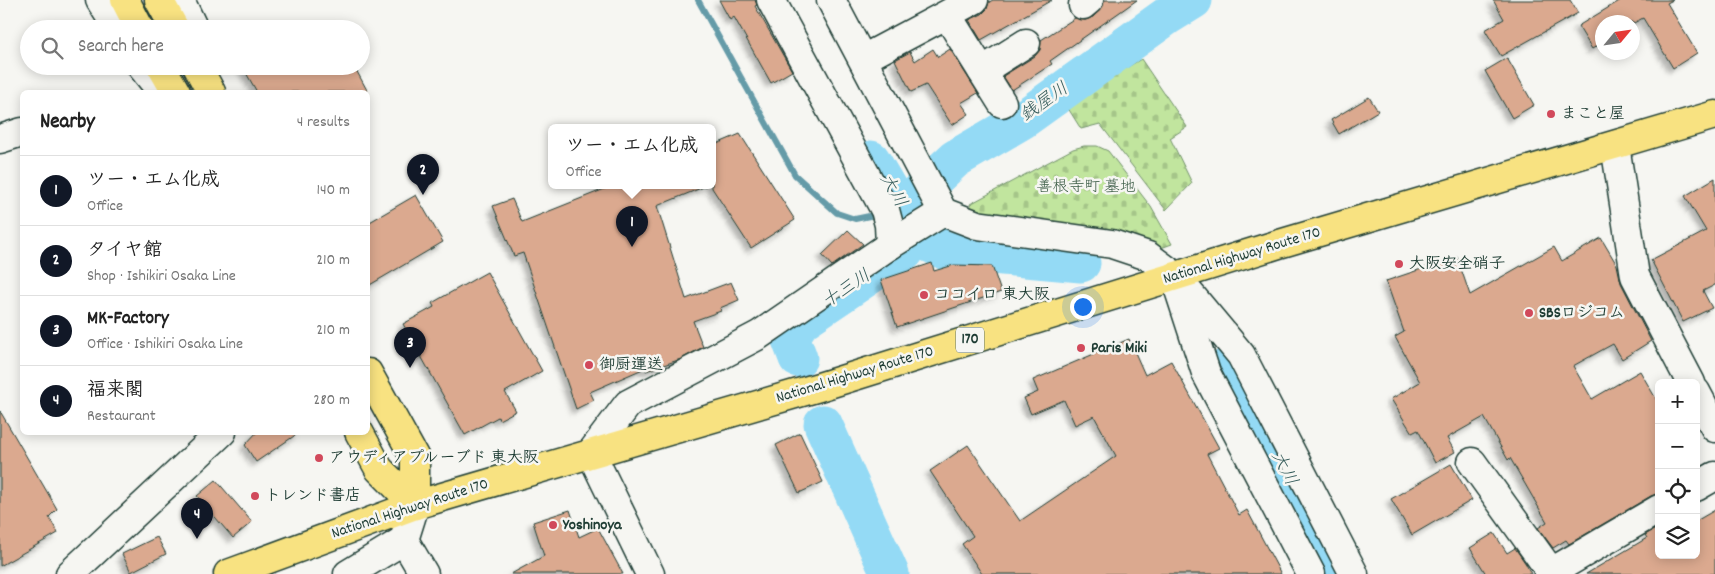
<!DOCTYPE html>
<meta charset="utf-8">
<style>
:root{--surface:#fff;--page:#f6f6f6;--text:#222;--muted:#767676;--line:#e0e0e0;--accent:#111827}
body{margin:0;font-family:Dekko,"Klee One",sans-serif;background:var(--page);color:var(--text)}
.controls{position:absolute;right:15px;bottom:15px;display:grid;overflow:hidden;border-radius:8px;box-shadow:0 2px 12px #0003}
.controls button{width:45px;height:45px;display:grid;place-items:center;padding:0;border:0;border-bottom:1px solid var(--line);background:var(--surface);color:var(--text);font:25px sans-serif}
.compass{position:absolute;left:1595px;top:15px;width:45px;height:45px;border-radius:50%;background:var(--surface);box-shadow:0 2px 12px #0003;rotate:61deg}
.you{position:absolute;left:1082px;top:306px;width:18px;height:18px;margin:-12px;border:4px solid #fff;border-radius:50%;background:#1a73e8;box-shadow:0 0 0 8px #1a73e833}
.badge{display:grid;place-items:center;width:32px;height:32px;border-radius:50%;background:var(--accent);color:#fff;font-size:16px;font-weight:700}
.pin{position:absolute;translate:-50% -41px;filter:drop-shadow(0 1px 2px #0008)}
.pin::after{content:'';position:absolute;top:26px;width:18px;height:15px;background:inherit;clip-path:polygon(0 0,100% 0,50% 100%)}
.popup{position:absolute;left:548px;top:124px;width:168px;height:65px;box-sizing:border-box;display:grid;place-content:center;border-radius:8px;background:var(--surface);filter:drop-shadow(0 1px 4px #0005);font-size:16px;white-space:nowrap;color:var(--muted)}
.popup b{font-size:19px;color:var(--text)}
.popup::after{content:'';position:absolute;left:50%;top:100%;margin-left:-10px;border:10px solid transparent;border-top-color:var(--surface)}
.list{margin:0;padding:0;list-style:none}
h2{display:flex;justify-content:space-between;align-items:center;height:65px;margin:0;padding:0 20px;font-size:21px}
h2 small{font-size:16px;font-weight:400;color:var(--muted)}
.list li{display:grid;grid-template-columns:32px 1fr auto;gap:15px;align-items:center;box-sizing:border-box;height:70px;padding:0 20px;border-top:1px solid var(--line)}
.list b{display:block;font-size:19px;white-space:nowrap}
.list p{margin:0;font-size:16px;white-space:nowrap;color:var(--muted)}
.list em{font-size:16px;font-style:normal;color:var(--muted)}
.icon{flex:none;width:28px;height:28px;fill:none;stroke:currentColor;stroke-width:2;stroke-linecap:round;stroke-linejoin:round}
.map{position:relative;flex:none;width:1715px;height:574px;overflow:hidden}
.search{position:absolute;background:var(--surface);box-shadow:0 2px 12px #0003;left:20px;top:20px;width:350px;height:55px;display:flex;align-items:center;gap:12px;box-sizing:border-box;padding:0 18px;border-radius:28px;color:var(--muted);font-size:19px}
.panel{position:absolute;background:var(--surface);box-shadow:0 2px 12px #0003;left:20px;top:90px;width:350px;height:345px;border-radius:8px}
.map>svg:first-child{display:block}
.cemetery{fill:url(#cemetery-stones);stroke:#709169}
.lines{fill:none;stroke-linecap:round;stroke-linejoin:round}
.stream{stroke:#659ba8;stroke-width:6}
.river{stroke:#94daf5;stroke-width:39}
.building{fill:#dba98f;stroke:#1f3d34;filter:url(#shadow)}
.minor-casing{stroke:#1f3d34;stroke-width:31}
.major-casing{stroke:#1f3d34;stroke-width:31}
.highway-casing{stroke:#1f3d34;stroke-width:31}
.minor{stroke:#f6f6f2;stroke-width:28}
.major{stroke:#f8e281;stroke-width:28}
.highway{stroke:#f8e281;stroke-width:28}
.poi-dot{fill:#d1495b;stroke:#f6f6f2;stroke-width:2}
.labels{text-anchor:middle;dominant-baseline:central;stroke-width:5;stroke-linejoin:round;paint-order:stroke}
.shield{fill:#f6f6f2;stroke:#60746d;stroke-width:1}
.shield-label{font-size:15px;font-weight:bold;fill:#1f3d34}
.poi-label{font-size:16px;font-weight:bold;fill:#1f3d34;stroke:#f6f6f2;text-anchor:start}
.park-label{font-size:16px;fill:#3f5f49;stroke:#f6f6f2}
.street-label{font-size:16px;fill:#1f3d34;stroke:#f6f6f2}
.water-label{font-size:18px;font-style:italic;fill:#365c5b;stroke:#f6f6f2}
</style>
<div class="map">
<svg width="1715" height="574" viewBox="0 0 1715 574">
<defs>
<pattern id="cemetery-stones" width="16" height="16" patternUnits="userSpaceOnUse" patternTransform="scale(1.25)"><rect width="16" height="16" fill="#c1e59e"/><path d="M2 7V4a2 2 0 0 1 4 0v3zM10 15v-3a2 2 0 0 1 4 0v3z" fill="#a5c589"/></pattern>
<filter id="shadow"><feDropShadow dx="-4.5" dy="4.5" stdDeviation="2.5" flood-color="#0004"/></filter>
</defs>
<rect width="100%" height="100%" fill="#f6f6f2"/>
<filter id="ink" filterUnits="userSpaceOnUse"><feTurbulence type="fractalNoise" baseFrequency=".02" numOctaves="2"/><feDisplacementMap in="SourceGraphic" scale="10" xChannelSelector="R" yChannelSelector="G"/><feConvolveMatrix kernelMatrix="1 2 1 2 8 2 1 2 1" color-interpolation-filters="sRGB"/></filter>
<g filter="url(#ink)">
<g class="cemetery">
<path d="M1141 59 1187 127 1170 138 1192 183 1166 210 1100 124 1081 129 1066 105Z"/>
<path d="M1084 146H1097L1108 151 1151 207 1172 244 1158 249 1128 234 973 211 970 204 1073 149Z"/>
</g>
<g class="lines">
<path class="stream" d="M698 0 795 175 837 213 855 219 879 214"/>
<g class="river">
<path d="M871 160 900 210 919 238 946 251 1081 263"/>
<path d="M900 210 955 159 1022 120 1167 16 1193 0"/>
<path d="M798 358 790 337 801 321 905 251 909 223"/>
<path d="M1230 365 1336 574"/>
<path d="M823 424 890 574"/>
</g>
</g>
<g class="building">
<path d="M719 0H755L757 5 755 6 792 71 771 83 734 17 730 20Z"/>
<path d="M993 0H1052L981 40 969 20 982 14 987 9 989 2Z"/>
<path d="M1104 0H1137L1050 61 1052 64 1012 90 1003 76 1035 56 1040 50 1041 40 1075 18 1085 20 1093 17 1103 6Z"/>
<path d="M1493 0H1570L1578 13 1501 56 1485 30 1504 19Z"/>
<path d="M1621 0H1673L1667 3 1697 53 1673 68 1643 18 1632 24V22H1602V43L1592 49 1578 26Z"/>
<path d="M933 49 938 57 950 49 978 93 961 103 969 114 952 125 926 85 911 92 895 60 910 52 915 61Z"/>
<path d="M1507 58 1534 105 1512 118 1485 71Z"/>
<path d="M242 66H354L368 92H257Z"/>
<path d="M1369 97 1378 111 1339 134 1331 120Z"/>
<path d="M740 134 795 220 751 248 712 188V146Z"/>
<path d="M1715 178V285L1703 291 1712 308 1683 322 1651 260 1706 231 1685 196Z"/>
<path d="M612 186H706L657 206 686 299 731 282 739 300 720 308 721 311 693 321 703 347 681 359 646 371 645 368 590 392 594 400 576 409 523 253 514 256 493 206 512 199 522 222Z"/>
<path d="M416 195 443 242 368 286V223Z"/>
<path d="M848 230 863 244 832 266 822 255Z"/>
<path d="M1601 238 1617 265 1621 283 1651 341 1622 359 1613 344 1573 366 1592 399 1640 371 1659 404V493L1651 496 1569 544 1566 540 1553 548 1538 528 1547 522 1510 458 1508 460 1484 417 1447 438 1455 452 1435 463 1418 430 1412 433 1391 399 1420 382 1395 337 1404 332 1386 281 1457 257 1470 295 1554 247 1562 261Z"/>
<path d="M932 263 934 271 954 265 992 266 1001 292 897 327 881 280Z"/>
<path d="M487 272 542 371 505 392 516 411 499 420 498 417 465 435 403 324 434 307 432 303Z"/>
<path d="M1129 339 1145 375 1171 361 1219 448 1207 454 1239 515 1247 510 1281 574H982L962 544 973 536 930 471 968 445 1020 521 1116 456 1094 416 1075 425 1064 400 1031 414 1024 398 1038 392 1033 380Z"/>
<path d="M0 411 57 509 49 517 58 533 0 566Z"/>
<path d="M257 432H300L256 462 245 445Z"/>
<path d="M800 433 823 482 799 493 776 445Z"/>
<path d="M1451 464 1472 500 1412 535 1391 499Z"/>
<path d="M216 480 252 522 233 538 197 496Z"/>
<path d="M570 510 579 537 598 528 623 574H511L544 556 533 522Z"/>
<path d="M1715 510V574H1586L1647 538 1645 535 1659 527V555H1696V521Z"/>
<path d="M1494 533 1507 553 1515 548 1526 564 1531 574H1486L1470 548Z"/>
<path d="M157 537 166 554 131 572 122 554Z"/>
</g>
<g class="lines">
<defs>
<g id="minor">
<path d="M100 0 118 29"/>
<path d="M180 0 194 29"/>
<path d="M771 0 885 210 889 225 890 245"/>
<path d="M831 0 943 212 977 225 1112 244 1148 256 1175 276 1241 355 1354 574"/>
<path d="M1083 5 1089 0"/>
<path d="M947 15 1002 103"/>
<path d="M863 59 974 0"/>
<path d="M141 66 162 92"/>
<path d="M982 71 1026 43"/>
<path d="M0 139 22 132"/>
<path d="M1615 145 1635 276 1691 383"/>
<path d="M1178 287 1206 373 1311 574"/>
<path d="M1696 392 1715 428"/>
<path d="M1472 462 1551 572"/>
<path d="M1696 487 1715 476"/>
<path d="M404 540 424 574"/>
<path d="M70 574 222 432"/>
<path d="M348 574 404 540 415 505"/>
<path d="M650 574 591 453 628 404 759 335 890 245 943 212"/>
<path d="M1548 574 1659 509"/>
</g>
<g id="major">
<path d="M125 0 140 29"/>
<path d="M159 0 175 29"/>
<path d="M161 66 176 92"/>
<path d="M197 66 211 92"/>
<path d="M368 373 415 458V505"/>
<path d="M359 432 379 469 415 505"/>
</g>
<path id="highway" d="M228 574 415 505 819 387 1279 244 1715 115"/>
</defs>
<use href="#minor" class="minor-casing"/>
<use href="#major" class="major-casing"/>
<use href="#highway" class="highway-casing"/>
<use href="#minor" class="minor"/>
<use href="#major" class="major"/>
<use href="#highway" class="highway"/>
</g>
</g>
<g class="poi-dot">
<circle cx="1551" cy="114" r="5"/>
<circle cx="1399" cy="264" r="5"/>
<circle cx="924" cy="295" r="5"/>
<circle cx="1529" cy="313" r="5"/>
<circle cx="1081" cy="348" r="5"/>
<circle cx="589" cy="365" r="5"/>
<circle cx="319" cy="458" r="5"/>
<circle cx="255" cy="496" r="5"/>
<circle cx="553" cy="525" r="5"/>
</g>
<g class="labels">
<rect class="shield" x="956" y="327.5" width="28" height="25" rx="4"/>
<g class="shield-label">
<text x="970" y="340">170</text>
</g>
<g class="poi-label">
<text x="1561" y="114">まこと屋</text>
<text x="1409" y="264">大阪安全硝子</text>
<text x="934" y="295">ココイロ 東大阪</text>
<text x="1539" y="313">SBSロジコム</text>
<text x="1091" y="348">Paris Miki</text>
<text x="599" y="365">御厨運送</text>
<text x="329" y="458">アウディアプルーブド 東大阪</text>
<text x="265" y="496">トレンド書店</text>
<text x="563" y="525">Yoshinoya</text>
</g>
<g class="park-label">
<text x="1086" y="187">善根寺町 墓地</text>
</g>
<g class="street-label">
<text transform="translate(1242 256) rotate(-17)">National Highway Route 170</text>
<text transform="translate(855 375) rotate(-17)">National Highway Route 170</text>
<text transform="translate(410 509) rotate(-18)">National Highway Route 170</text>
</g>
<g class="water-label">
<text transform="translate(1045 103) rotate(-35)">銭屋川</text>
<text transform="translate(892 191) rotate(60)">大川</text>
<text transform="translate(847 290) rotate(-34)">十三川</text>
<text transform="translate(1283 469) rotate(63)">大川</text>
</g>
</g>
</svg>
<div class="controls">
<button>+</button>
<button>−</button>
<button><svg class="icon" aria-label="locate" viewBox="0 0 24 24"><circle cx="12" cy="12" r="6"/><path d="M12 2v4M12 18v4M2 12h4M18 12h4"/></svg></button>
<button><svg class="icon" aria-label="layers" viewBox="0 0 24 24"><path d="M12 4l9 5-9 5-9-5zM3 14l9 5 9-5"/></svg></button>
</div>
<svg class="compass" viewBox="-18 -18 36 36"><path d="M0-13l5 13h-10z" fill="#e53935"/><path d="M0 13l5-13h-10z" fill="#767676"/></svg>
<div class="you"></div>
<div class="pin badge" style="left:632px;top:247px">1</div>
<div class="popup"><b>ツー・エム化成</b>Office</div>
<div class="pin badge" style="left:423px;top:195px">2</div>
<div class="pin badge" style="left:410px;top:368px">3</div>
<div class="pin badge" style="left:197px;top:539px">4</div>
<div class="search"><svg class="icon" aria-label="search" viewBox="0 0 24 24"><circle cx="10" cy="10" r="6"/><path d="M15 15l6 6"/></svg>Search here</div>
<section class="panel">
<h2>Nearby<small>4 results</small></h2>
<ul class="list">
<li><span class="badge">1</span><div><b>ツー・エム化成</b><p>Office</p></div><em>140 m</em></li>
<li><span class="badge">2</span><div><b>タイヤ館</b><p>Shop · Ishikiri Osaka Line</p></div><em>210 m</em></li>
<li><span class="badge">3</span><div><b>MK-Factory</b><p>Office · Ishikiri Osaka Line</p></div><em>210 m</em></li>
<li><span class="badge">4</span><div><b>福来閣</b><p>Restaurant</p></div><em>280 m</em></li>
</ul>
</section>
</div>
